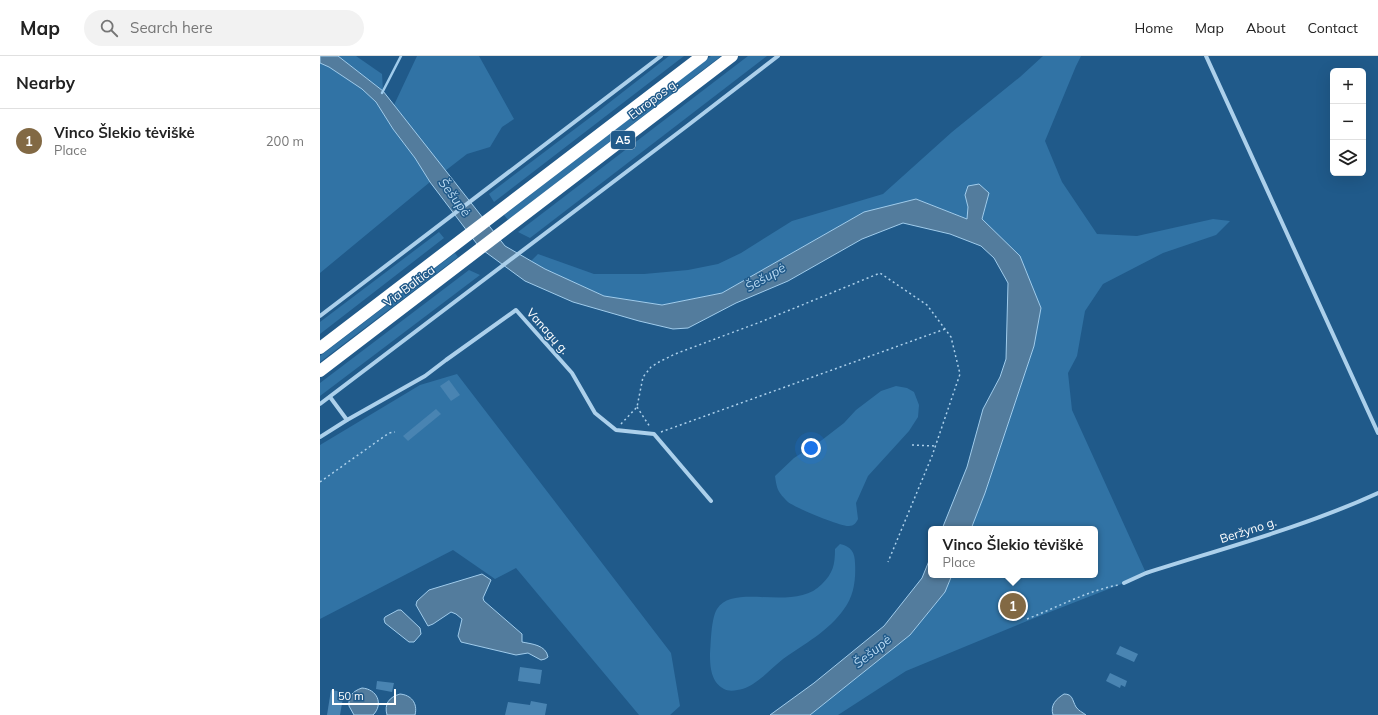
<!DOCTYPE html>
<meta charset="utf-8">
<style>
:root{--surface:#fff;--page:#f2f2f2;--text:#222;--muted:#767676;--line:#e0e0e0;--accent:#826944}
body{margin:0;font-family:Mulish,sans-serif;background:var(--page);color:var(--text)}
.controls{position:absolute;right:12px;top:12px;display:grid;overflow:hidden;border-radius:6px;box-shadow:0 4px 16px #0002}
.controls button{width:36px;height:36px;display:grid;place-items:center;padding:0;border:0;border-bottom:1px solid var(--line);background:var(--surface);color:var(--text);font:20px sans-serif}
.scale{position:absolute;left:12px;bottom:10px;width:64px;box-sizing:border-box;padding-left:4px;border:2px solid #fff;border-top:0;font-size:11px;line-height:14px;white-space:nowrap;color:#fff;-webkit-text-stroke:3px #205a8a;paint-order:stroke}
.you{position:absolute;left:491px;top:392px;width:14px;height:14px;margin:-10px;border:3px solid #fff;border-radius:50%;background:#1a73e8;box-shadow:0 0 0 6px #1a73e833}
.badge{display:grid;place-items:center;width:26px;height:26px;border-radius:50%;background:var(--accent);color:#fff;font-size:13px;font-weight:700}
.pin{position:absolute;translate:-50% -50%;border:2px solid #fff;box-shadow:0 1px 4px #0006}
.popup{position:absolute;left:608px;top:470px;width:170px;height:52px;box-sizing:border-box;display:grid;place-content:center;border-radius:6px;background:var(--surface);filter:drop-shadow(0 1px 3px #0005);font-size:13px;white-space:nowrap;color:var(--muted)}
.popup b{font-size:15px;color:var(--text)}
.popup::after{content:'';position:absolute;left:50%;top:100%;margin-left:-8px;border:8px solid transparent;border-top-color:var(--surface)}
.list{margin:0;padding:0;list-style:none}
h2{display:flex;justify-content:space-between;align-items:center;height:52px;margin:0;padding:0 16px;font-size:17px}
h2 small{font-size:13px;font-weight:400;color:var(--muted)}
.list li{display:grid;grid-template-columns:26px 1fr auto;gap:12px;align-items:center;box-sizing:border-box;height:64px;padding:0 16px;border-top:1px solid var(--line)}
.list b{display:block;font-size:15px;white-space:nowrap}
.list p{margin:0;font-size:13px;white-space:nowrap;color:var(--muted)}
.list em{font-size:13px;font-style:normal;color:var(--muted)}
.icon{flex:none;width:22px;height:22px;fill:none;stroke:currentColor;stroke-width:2;stroke-linecap:round;stroke-linejoin:round}
.map{position:relative;flex:none;width:1058px;height:659px;overflow:hidden}
header{display:flex;align-items:center;gap:24px;box-sizing:border-box;height:56px;padding:0 20px;background:var(--surface);border-bottom:1px solid var(--line)}
header strong{font-size:19px}
nav{display:flex;gap:22px;margin-inline-start:auto;font-size:14px}
.search{width:280px;height:36px;background:var(--page);display:flex;align-items:center;gap:10px;box-sizing:border-box;padding:0 14px;border-radius:22px;color:var(--muted);font-size:15px}
main{display:flex}
aside{flex:1;background:var(--surface)}
.map>svg:first-child{display:block}
.green{fill:#3173a5}
.water{fill:#537c9d;stroke:#a0ccec}
.lines{fill:none;stroke-linecap:round;stroke-linejoin:round}
.stream{stroke:#a0ccec;stroke-width:2.5}
.building{fill:#4984b2}
.path{stroke:#acd0eb;stroke-width:1.5;stroke-dasharray:2 3;stroke-linecap:butt}
.street{stroke:#acd0eb;stroke-width:4}
.highway{stroke:#fff;stroke-width:12}
.labels{text-anchor:middle;dominant-baseline:central;stroke-width:3;stroke-linejoin:round;paint-order:stroke}
.shield{fill:#205a8a;stroke:#bccedc;stroke-width:1}
.shield-label{font-size:11px;font-weight:bold;fill:#fff}
.street-label{font-size:12px;fill:#fff;stroke:#205a8a}
.water-label{font-size:13px;font-style:italic;fill:#b8d9f2;stroke:#205a8a}
</style>
<header>
<strong>Map</strong>
<div class="search"><svg class="icon" aria-label="search" viewBox="0 0 24 24"><circle cx="10" cy="10" r="6"/><path d="M15 15l6 6"/></svg>Search here</div>
<nav><a>Home</a><a>Map</a><a>About</a><a>Contact</a></nav>
</header>
<main>
<aside>
<h2>Nearby<small></small></h2>
<ul class="list">
<li><span class="badge">1</span><div><b>Vinco Šlekio tėviškė</b><p>Place</p></div><em>200 m</em></li>
</ul>
</aside>
<div class="map">
<svg width="1058" height="659" viewBox="0 0 1058 659">
<rect width="100%" height="100%" fill="#205a8a"/>
<g class="green">
<path d="M18 0H36L62 18 63 35Z"/>
<path d="M97 0H159L194 63 182 71 170 91 147 98 125 115 74 49Z"/>
<path d="M349 0H364L174 146 169 138 276 57Z"/>
<path d="M391 0H401L188 164 184 159Z"/>
<path d="M428 0H447L210 182 198 176Z"/>
<path d="M723 0H761L756 10 725 85 742 126 777 178 817 180 893 163 910 165 896 179 843 197 783 228 765 255 757 300 748 317 752 354 826 517 804 527 712 563 586 615 518 659H490L590 579 625 536 632 519H775V473H651L665 437 714 290 721 252 662 163 667 146 645 139 648 151V163L596 143 544 156 402 237 342 249 284 240 225 213 211 205 218 198 274 218H324L368 214 398 208 421 197 472 165 563 138 632 76 700 21Z"/>
<path d="M0 7 9 11 42 33 56 46 73 73 95 102 110 126 0 217Z"/>
<path d="M119 176 124 182 0 278V266Z"/>
<path d="M135 197 138 201 0 306V300Z"/>
<path d="M149 214 160 219 0 340V327Z"/>
<path d="M137 318 351 597 360 650 350 659H319L196 512 175 523 133 494 0 563V389L100 329Z"/>
<path d="M576 330 587 332 594 336 599 349 598 361 589 375 548 420 536 447 538 463C536 467 534 470 529 470 521 471 474 451 468 446 458 436 457 434 455 420L474 402 502 384 524 367 536 354 561 335Z"/>
<path d="M520 488C531 490 535 497 535 507 536 523 534 540 524 553 509 575 484 588 463 603 453 611 444 621 433 628 426 633 411 637 404 633 391 626 390 611 390 598 391 586 391 563 397 553 414 526 475 557 502 528 513 517 515 509 515 493Z"/>
</g>
<g class="water">
<path d="M0 0H18L63 35 185 190 225 213 284 240 342 249 402 237 544 156 596 143 647 163 648 151 645 139 648 130 659 128 669 137 662 163 700 200 721 252 714 290 665 437 651 473H622L647 411 663 353 680 321 686 303 688 227 674 202 661 190 630 178 583 167 542 183 468 225 416 247 368 272 353 273 319 265 253 246 205 225 160 192 110 126 95 102 73 73 56 46 42 33 9 11 0 7Z"/>
<path d="M611 500V519H632L625 536 590 579 490 659H450L494 627 564 570 602 522Z"/>
<path d="M162 518 171 524 163 542 164 545 202 578V586C212 588 226 589 228 601L225 603 221 604 208 597 196 599 141 586 138 580 142 563 136 558 131 556 113 568 108 570 96 549 97 545 109 534Z"/>
<path d="M78 554H81L100 572 101 578 94 586H89L65 567 64 563 65 561Z"/>
<path d="M42 632C57 633 64 648 53 659H34L29 650C28 640 33 635 42 632Z"/>
<path d="M80 638C91 639 98 647 95 659H67C64 648 69 641 80 638Z"/>
<path d="M744 638C753 638 752 644 756 651 759 655 762 656 766 659H733C730 649 736 643 744 638Z"/>
</g>
<g class="lines">
<path class="stream" d="M62 37 81 0"/>
</g>
<g class="building">
<path d="M129 324 140 339 131 345 120 330Z"/>
<path d="M116 353 121 358 88 385 83 380Z"/>
<path d="M800 590 818 598 814 606 796 598Z"/>
<path d="M200 611 222 614 220 628 198 625Z"/>
<path d="M790 617 807 625 805 631 801 629 800 632 786 625Z"/>
<path d="M57 625 74 627 72 636 56 633Z"/>
<path d="M11 634 24 636 20 659H7Z"/>
<path d="M211 645 227 648 225 659H185L188 646 210 649Z"/>
</g>
<g class="lines">
<g class="path">
<path d="M317 351 330 371"/>
<path d="M301 368 317 351 323 321 331 311 339 306 355 298 443 265 560 217 607 249 631 281 640 318 612 400 568 506"/>
<path d="M341 376 625 273"/>
<path d="M592 389 615 390"/>
<path d="M0 426 69 377 75 376"/>
<path d="M707 563C738 551 767 535 798 529"/>
</g>
<g class="street">
<path d="M886 0 1058 377"/>
<path d="M0 260 341 0"/>
<path d="M10 341 27 364"/>
<path d="M0 348 367 70 458 0"/>
<path d="M0 381 27 364 105 320 126 304 196 254 252 317 275 357 296 374 334 378 391 445"/>
<path d="M804 527 826 517C904 492 984 471 1058 437"/>
</g>
<g class="highway">
<path d="M0 292 382 0"/>
<path d="M0 315 412 0"/>
</g>
</g>
<g class="labels">
<rect class="shield" x="291" y="75" width="24" height="18" rx="3"/>
<g class="shield-label">
<text x="303" y="84">A5</text>
</g>
<g class="street-label">
<text transform="translate(333 43) rotate(-37)">Europos g.</text>
<text transform="translate(89 230) rotate(-37)">Via Baltica</text>
<text transform="translate(228 275) rotate(48)">Vanagų g.</text>
<text transform="translate(928 474) rotate(-18)">Beržyno g.</text>
</g>
<g class="water-label">
<text transform="translate(135 141) rotate(53)">Šešupė</text>
<text transform="translate(445 221) rotate(-30)">Šešupė</text>
<text transform="translate(552 595) rotate(-39)">Šešupė</text>
</g>
</g>
</svg>
<div class="controls">
<button>+</button>
<button>−</button>
<button><svg class="icon" aria-label="layers" viewBox="0 0 24 24"><path d="M12 4l9 5-9 5-9-5zM3 14l9 5 9-5"/></svg></button>
</div>
<div class="scale">50 m</div>
<div class="you"></div>
<div class="pin badge" style="left:693px;top:550px">1</div>
<div class="popup"><b>Vinco Šlekio tėviškė</b>Place</div>
</div>
</main>
